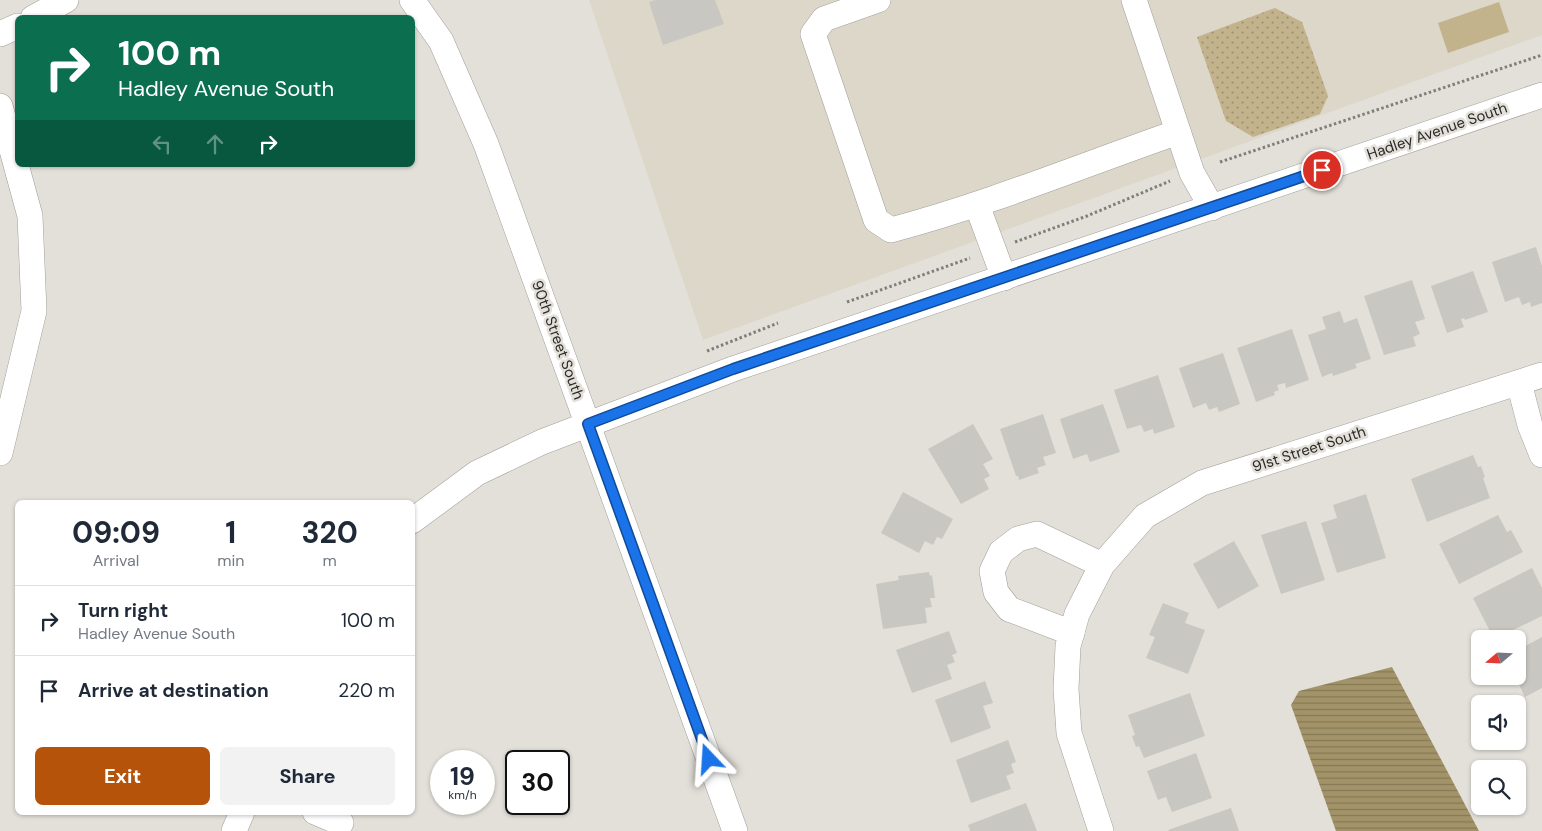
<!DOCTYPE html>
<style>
:root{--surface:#fff;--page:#f2f2f3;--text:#1f2937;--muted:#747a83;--line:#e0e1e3;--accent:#b45309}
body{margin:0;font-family:"DM Sans",sans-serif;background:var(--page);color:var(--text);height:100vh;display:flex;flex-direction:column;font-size:19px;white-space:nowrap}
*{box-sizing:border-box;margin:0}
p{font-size:16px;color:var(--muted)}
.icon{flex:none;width:28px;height:28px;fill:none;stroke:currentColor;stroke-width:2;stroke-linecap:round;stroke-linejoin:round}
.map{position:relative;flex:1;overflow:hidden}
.drawer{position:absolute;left:15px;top:500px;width:400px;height:315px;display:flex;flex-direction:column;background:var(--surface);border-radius:8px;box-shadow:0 1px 4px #0004}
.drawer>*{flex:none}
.banner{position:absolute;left:15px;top:15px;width:400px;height:152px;border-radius:8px;box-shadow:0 1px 4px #0004;background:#0b6e4f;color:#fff;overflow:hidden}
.needle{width:32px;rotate:251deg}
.buttons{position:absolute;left:1471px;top:630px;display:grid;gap:10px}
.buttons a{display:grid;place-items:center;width:55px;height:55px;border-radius:8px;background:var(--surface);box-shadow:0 1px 4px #0004;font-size:25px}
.speed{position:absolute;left:430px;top:750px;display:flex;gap:10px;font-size:25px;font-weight:700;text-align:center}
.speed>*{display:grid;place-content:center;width:65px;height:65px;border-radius:50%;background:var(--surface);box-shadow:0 1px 4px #0004;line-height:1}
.speed small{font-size:12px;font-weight:400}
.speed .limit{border:2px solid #111;border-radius:8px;background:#fff;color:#111}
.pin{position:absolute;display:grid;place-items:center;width:42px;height:42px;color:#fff;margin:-21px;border:2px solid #fff;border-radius:50%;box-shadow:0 1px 5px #0007}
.me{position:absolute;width:55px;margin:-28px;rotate:340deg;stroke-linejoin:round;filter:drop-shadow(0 0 4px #0008)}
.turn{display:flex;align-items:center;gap:18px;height:105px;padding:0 20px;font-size:22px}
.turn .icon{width:65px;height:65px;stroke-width:2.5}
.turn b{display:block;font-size:35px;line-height:42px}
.lanes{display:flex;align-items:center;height:48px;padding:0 20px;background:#0003;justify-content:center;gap:25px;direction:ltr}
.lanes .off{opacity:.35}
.eta{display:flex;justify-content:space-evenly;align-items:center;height:85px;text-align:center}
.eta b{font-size:30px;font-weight:700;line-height:35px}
.action{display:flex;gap:10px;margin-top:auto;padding:10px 20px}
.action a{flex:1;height:58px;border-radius:8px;background:var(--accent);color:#fff;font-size:20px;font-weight:700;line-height:58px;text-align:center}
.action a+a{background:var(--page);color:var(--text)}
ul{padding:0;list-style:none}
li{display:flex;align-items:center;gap:15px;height:70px;padding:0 20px;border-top:1px solid var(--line)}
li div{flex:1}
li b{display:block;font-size:19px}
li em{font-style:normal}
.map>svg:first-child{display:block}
.built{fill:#dcd7c9}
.green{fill:#c2b38d}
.park{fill:url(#park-dots)}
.water{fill:url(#water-rules)}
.building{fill:#c9c7c1}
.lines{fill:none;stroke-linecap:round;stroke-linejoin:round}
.minor-casing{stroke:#a19f99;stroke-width:26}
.path{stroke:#807e7a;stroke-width:3;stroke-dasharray:2.5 2.5;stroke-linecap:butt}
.minor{stroke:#fff;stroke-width:25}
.route-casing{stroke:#114b97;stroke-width:12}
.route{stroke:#1a73e8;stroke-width:9}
.labels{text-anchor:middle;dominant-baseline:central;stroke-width:5;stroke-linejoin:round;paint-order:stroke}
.street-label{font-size:15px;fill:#2b2a28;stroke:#e3e0da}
</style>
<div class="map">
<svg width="1542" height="831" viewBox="0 0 1542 831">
<defs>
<pattern id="park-dots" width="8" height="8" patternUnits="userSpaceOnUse" patternTransform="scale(1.25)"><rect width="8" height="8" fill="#c2b38d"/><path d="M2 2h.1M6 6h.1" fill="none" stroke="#9e9273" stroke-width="1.8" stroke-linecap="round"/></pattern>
<pattern id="water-rules" width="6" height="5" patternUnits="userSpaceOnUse" patternTransform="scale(1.25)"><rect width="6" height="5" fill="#a39369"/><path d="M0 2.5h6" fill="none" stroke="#857856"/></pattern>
</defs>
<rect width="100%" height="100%" fill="#e3e0da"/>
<path class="built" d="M589,0H1542V35L703,340Z"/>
<path class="green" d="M1499,2L1509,32L1448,53L1438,23Z"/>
<path class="park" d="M1275,8L1302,22L1328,96L1320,114L1253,137L1226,121L1197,37Z"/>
<path class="water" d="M1392,667L1479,831H1336L1291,705L1299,691Z"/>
<g class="building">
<path d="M656,0H715L724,24L663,45L649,2Z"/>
<path d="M1536,247L1542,266V303L1531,307L1530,302L1522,305L1519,297L1505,302L1492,262Z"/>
<path d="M1473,271L1488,312L1465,320L1464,318L1461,319L1464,327L1447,333L1431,286Z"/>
<path d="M1412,280L1425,319L1415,322L1420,334L1413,337L1416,346L1384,355L1364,296Z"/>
<path d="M1340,311L1344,323L1357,318L1371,359L1355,364L1357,368L1333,376L1332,373L1322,377L1308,335L1326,329L1322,317Z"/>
<path d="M1292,329L1309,380L1286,388L1285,383L1277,385L1279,390L1274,392L1275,395L1256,402L1237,348Z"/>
<path d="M1223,353L1240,404L1219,412L1217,407L1209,410L1206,403L1193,408L1179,368Z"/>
<path d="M1158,375L1175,427L1154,434L1153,429L1144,432L1141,425L1127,429L1114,390Z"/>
<path d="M1103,404L1120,452L1090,462L1087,454L1073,459L1060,419Z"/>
<path d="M1043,414L1056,453L1043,457L1046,465L1037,468L1039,473L1019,480L1018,476H1016L1000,429Z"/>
<path d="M973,424L993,459L983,464L990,476L984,479L989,489L961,504L928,449Z"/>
<path d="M1473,455L1478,467L1481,466L1485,477L1483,478L1490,498L1427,522L1411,479Z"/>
<path d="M903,492L953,519L942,539L937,537L933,545L925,541L919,553L881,533Z"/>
<path d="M1366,494L1386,558L1337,573L1321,523L1337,518L1333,505Z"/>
<path d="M1498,515L1507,532L1511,530L1523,552L1459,584L1439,544Z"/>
<path d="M1306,521L1325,580L1281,594L1261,535Z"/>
<path d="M1234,541L1259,586L1218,609L1193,564Z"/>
<path d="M1532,568L1542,588V616L1494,639L1473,598Z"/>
<path d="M929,572L930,576L932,575L935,598H930L932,607L925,608L927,623L883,629L876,584L899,580L898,576Z"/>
<path d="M1163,603L1189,613L1185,623L1205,630L1188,674L1146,658L1155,637L1149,635Z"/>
<path d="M949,631L957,653L952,655L955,662L947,665L952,679L912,693L896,650Z"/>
<path d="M1542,637V688L1525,697L1515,676H1518V650Z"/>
<path d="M985,681L993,703L983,706L991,728L951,743L935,700Z"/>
<path d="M1190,693L1205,736L1144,758L1139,746L1136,747L1132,736L1135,735L1128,715Z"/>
<path d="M1008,740L1016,762L1011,764L1014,773L1006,776L1011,789L971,803L956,760Z"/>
<path d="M1196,753L1212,798L1172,812L1166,797L1158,800L1147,771Z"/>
<path d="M1026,803L1037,831H970L968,825Z"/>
<path d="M1231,808L1239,831H1169L1168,830Z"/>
</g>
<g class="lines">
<g class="minor-casing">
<g id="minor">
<path d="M412,0L441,41L486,144L735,831"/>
<path d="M878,0L824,19L813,34L876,220L891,230C989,204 1083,165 1178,132"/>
<path d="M1134,0L1192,173L1212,208"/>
<path d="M33,18L66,0"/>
<path d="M0,34L18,26"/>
<path d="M0,106L30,216L34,311L0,453"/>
<path d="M977,205L1004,278"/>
<path d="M1519,383L1530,425L1542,455"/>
<path d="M412,521L477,473L542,442L733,369L1542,95"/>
<path d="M1072,633L1009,609L996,592L992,571L1001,552L1018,539L1037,534L1102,565"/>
<path d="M315,812L341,823"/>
<path d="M234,831L242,812"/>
<path d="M1101,831L1069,733L1066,689L1068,646L1077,614L1102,565L1145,516L1202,483L1542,375"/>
</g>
</g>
<g class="path">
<path d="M1220,162L1542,55"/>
<path d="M1015,242L1087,216L1170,181"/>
<path d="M847,302L970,258"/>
<path d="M707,351L778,323"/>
</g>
<use href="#minor" class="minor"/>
</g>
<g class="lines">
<g class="route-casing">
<path id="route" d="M709,759L588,424L733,369L1322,170"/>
</g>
<use href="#route" class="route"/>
</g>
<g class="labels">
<g class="street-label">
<text transform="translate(1437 131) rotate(-19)">Hadley Avenue South</text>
<text transform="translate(558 340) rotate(70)">90th Street South</text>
<text transform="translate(1309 449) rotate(-18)">91st Street South</text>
</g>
</g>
</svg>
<div class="buttons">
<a><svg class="needle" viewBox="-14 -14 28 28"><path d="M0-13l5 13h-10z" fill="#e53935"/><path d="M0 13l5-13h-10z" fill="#747a83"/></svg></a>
<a><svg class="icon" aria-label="sound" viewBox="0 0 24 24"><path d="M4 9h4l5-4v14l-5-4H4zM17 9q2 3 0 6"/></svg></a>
<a><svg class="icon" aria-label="search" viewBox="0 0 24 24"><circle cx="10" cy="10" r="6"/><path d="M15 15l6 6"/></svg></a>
</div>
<div class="speed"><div>19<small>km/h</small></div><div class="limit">30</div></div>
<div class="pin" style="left:1322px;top:170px;background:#d93025"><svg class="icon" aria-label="arrive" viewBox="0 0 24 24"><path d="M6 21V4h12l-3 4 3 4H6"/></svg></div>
<svg class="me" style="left:709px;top:759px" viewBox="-20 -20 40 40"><path d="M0-17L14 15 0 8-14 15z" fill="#1a73e8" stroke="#fff" stroke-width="4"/></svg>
<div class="banner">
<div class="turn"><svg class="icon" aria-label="right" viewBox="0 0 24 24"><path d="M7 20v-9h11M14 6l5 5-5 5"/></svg><div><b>100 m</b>Hadley Avenue South</div></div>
<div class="lanes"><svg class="icon off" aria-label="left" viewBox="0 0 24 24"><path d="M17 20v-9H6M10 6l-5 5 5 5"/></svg><svg class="icon off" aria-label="ahead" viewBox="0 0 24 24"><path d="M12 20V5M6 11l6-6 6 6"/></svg><svg class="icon" aria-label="right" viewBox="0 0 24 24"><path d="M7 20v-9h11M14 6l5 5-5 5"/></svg></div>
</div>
<section class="drawer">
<div class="eta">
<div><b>09:09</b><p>Arrival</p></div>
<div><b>1</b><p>min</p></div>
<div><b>320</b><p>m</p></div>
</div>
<ul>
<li><svg class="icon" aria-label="right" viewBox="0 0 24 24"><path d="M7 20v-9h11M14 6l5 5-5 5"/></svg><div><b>Turn right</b><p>Hadley Avenue South</p></div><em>100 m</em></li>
<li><svg class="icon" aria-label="arrive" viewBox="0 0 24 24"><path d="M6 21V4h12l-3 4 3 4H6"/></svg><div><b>Arrive at destination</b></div><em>220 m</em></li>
</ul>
<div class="action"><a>Exit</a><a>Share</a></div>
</section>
</div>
